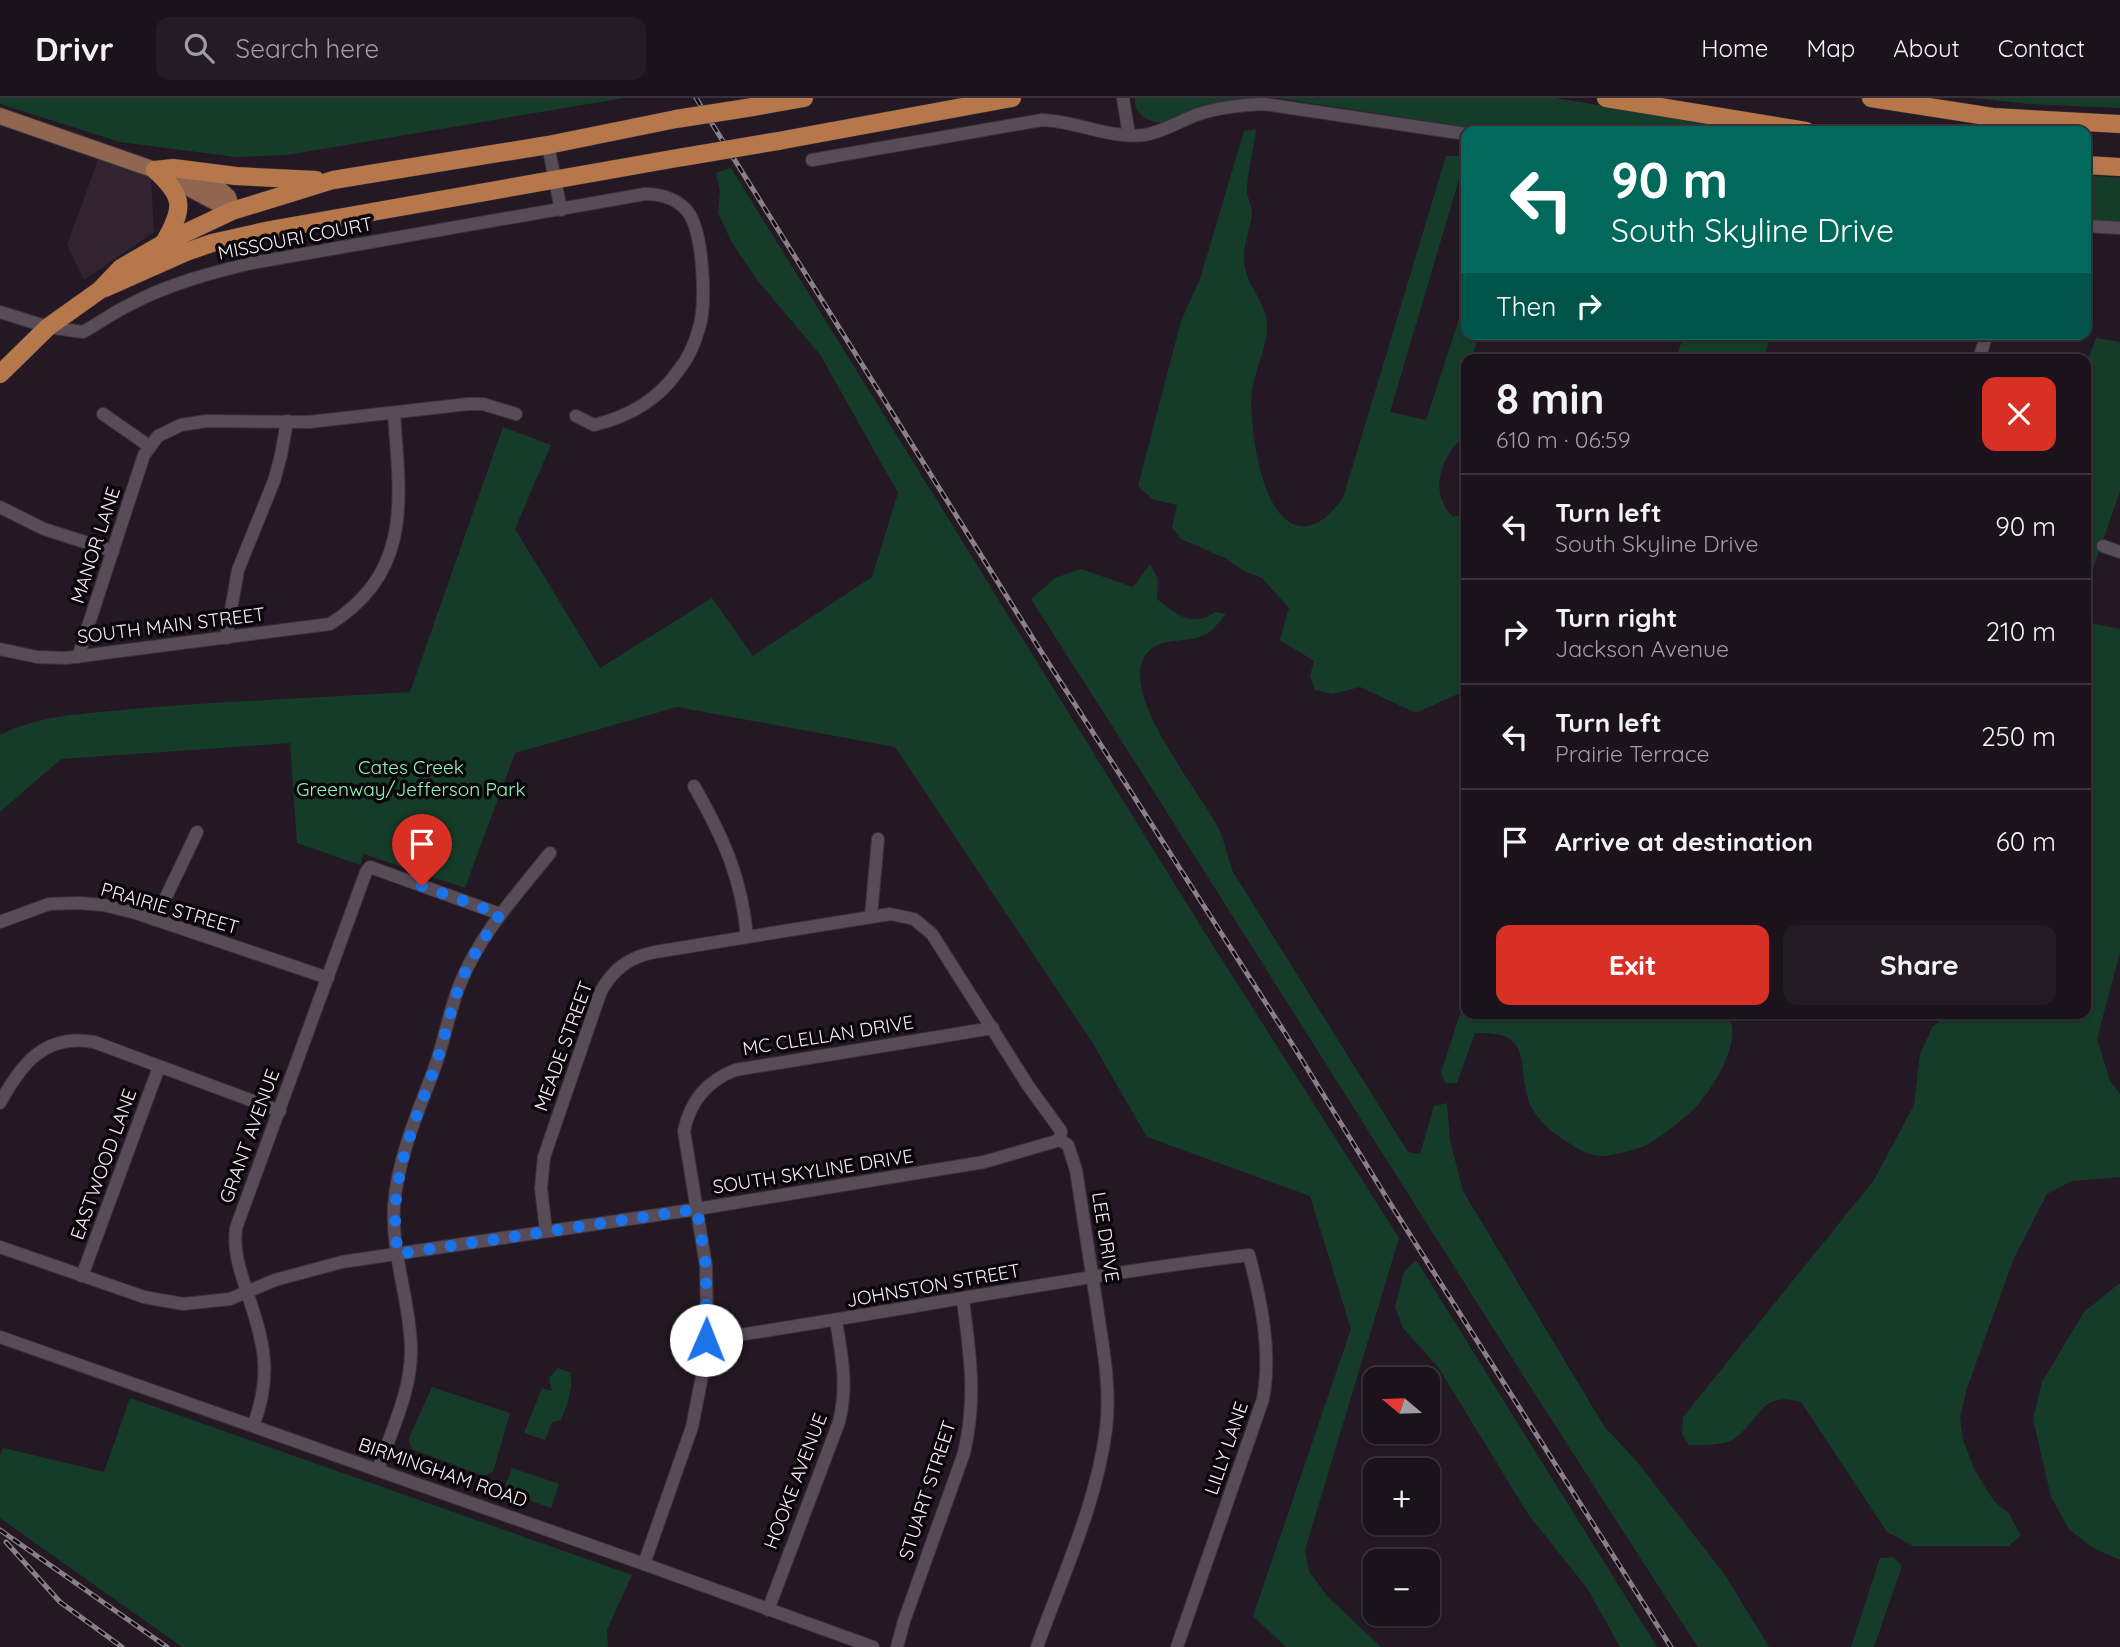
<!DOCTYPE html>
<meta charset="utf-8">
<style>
:root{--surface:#1b121b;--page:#241b24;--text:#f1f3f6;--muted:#a09ea3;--line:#39323a;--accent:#d93025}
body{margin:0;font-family:Quicksand,sans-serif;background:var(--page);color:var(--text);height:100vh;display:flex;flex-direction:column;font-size:26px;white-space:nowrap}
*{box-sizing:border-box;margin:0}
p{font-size:23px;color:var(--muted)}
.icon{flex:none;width:38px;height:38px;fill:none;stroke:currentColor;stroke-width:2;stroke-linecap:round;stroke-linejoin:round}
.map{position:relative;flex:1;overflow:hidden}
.sheet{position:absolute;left:1461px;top:256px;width:630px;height:665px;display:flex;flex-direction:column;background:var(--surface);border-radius:14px;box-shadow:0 2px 5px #0004,0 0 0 2px var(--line)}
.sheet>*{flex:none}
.top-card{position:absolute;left:1461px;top:28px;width:630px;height:214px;border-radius:14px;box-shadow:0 2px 5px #0004,0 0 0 2px var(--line);background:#00695c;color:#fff;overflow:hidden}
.needle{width:46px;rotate:289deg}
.buttons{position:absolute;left:1363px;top:1269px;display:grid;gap:14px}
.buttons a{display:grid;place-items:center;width:77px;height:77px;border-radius:14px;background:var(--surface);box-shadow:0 2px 5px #0004,0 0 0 2px var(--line);font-size:35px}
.pin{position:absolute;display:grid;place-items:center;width:60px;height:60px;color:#fff;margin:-72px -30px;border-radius:50% 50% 50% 0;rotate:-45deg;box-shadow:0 0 7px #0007}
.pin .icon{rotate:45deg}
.me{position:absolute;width:77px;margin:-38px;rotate:1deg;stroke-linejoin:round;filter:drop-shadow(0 0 5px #0008)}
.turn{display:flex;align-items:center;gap:24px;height:147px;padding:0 35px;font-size:32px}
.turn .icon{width:91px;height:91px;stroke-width:2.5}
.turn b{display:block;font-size:49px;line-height:60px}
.then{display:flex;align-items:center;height:66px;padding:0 35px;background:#0003;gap:14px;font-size:26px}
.round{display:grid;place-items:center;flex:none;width:74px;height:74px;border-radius:14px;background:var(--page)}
.overview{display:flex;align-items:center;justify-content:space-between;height:119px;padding:0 35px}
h1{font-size:42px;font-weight:700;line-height:52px}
.cta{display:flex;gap:14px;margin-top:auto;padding:14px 35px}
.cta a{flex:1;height:80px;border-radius:14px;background:var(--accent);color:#fff;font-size:28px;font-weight:700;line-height:80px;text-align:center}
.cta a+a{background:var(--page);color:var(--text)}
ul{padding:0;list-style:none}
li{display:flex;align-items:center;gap:21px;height:105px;padding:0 35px;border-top:2px solid var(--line)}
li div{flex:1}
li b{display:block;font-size:26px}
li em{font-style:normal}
header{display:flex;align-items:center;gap:42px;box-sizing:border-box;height:98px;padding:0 35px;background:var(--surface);border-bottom:2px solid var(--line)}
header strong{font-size:33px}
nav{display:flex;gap:38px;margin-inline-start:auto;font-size:24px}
.search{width:490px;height:63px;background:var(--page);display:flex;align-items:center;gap:18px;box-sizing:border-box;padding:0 24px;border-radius:14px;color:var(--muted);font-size:26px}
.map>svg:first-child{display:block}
.commercial{fill:#31232f}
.green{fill:#153c29}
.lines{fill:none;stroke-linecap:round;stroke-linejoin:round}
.minor-casing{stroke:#3c333c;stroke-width:14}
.major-casing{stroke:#3c333c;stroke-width:18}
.highway-casing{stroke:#3c333c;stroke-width:19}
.minor{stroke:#594c59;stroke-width:12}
.major{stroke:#916651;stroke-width:16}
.highway{stroke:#b6784b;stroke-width:18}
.rail-casing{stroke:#8a808a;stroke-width:5}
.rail{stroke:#0a060a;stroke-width:2.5;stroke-dasharray:8;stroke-linecap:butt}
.highway-bridge-casing{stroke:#3c333c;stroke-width:19;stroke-linecap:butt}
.highway-bridge{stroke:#b6784b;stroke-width:18}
.route{stroke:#1a73e8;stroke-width:12;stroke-dasharray:0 21.6}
.labels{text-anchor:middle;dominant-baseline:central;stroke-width:7;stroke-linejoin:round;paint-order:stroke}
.street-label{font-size:19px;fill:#f7eff7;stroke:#0a060a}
.park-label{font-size:19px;fill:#8df6be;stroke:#0a060a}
</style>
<header>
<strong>Drivr</strong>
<div class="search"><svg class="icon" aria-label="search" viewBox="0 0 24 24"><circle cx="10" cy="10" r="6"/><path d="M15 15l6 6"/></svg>Search here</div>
<nav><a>Home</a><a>Map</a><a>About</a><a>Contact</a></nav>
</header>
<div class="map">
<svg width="2120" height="1549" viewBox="0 0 2120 1549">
<rect width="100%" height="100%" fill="#241824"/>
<path class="commercial" d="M99,59L151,80L154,134L84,182L67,147Z"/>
<g class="green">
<path d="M0,0H624L287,57L236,59L120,44L0,6Z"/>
<path d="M1135,0H1268L1231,3L1164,25C1149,25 1133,16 1135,0Z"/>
<path d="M1277,0H1555L1756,33H1491Z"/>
<path d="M1973,0H2120V10L2029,6Z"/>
<path d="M1256,31C1254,51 1247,74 1247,94C1248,101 1252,108 1252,115C1251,130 1243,146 1244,162C1245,188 1269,205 1267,231C1266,252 1255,272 1252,293C1248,324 1262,442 1312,427C1325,423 1335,410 1343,400L1446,58H1466L1390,314L1426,322L1459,221L1466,212V236H1479L1472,261H1466V279L1460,303L1466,314V336C1442,356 1427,394 1453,419L1466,416V595L1458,596L1416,615L1360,589L1332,596L1315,592L1310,578L1314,563L1280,542L1289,510L1262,480L1244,473L1225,460L1181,441L1172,429L1177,407L1152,401L1138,388L1181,223L1200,181L1244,33Z"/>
<path d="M731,70L1205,835L1399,1140L1305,1452L1309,1473L1327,1498L1381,1549H1286L1253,1518L1351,1231L1310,1098L1147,1039L1092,944L895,649L677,609L515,655L465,790L364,756L360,767L297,745L290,645L61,661L0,714V637C41,616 86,616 131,611C224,603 317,600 410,594L503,329L551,347L515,431L600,570L712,500L753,558L872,479L898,395L821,258L758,183L732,145L718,115L720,94L716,75Z"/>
<path d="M2086,77L2120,80V124L2086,123Z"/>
<path d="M1684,236H1772L1763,261H1676Z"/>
<path d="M2096,240L2120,244V393L2086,491V261H2073L2075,255L2089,259Z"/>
<path d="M1150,466L1158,481L1157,501C1177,517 1191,530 1216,514L1226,516C1221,521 1215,531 1208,535C1190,547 1165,537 1148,554C1113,591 1203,697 1220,733C1225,746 1228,761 1233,774L1408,1054L1420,1056L1434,1008L1447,1005L1450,1042L1463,1093L1604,1328L1638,1365L1725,1477L1769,1549H1698C1472,1202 1255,850 1031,501L1055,480L1081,471L1133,489Z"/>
<path d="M2086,524L2120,531V854L2097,941L2110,983L2120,996V1079L2072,1083L2047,1096L2014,1160L1967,1290L1960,1320L1963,1342L1975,1373L1994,1403L2009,1416L2021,1437L2009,1448H1913L1887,1434L1801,1304C1760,1292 1761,1322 1734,1341C1723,1348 1702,1347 1689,1347L1682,1336L1683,1319L1874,1082L1914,1007L1920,956L1933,928L1953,915H2086Z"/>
<path d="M1466,898V915H1727C1745,941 1713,991 1695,1010C1682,1023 1663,1037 1648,1046C1641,1051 1610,1058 1602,1058C1589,1058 1578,1051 1567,1044C1552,1034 1534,1020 1528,1001C1517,962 1533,933 1475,935L1457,985H1445L1441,974Z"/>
<path d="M1416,1162L1657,1549H1620L1587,1490L1528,1416L1438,1269L1403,1230L1395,1209L1404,1174Z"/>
<path d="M2120,1185V1462L2093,1450L2069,1431L2051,1399L2033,1321L2042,1284L2084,1214Z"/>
<path d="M558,1270L571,1275V1289L568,1304L561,1322L552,1324L545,1342L524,1335L542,1290L552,1293L549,1280Z"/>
<path d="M432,1289L510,1315L493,1374L483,1378L412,1351L408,1342Z"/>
<path d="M130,1300L632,1477L607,1532L608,1549H182L0,1420V1358L3,1350L104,1374Z"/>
<path d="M512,1370L559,1386L551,1410L503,1393Z"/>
<path d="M1893,1459L1902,1468L1874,1549H1851L1880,1460Z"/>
</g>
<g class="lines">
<g class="minor-casing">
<g id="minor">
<path d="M1123,0L1129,37"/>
<path d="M548,47L561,112"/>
<path d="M812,62L1042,22C1077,23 1109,41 1144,37C1164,34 1181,22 1199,16C1220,9 1242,7 1264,6L1466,36"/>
<path d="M2086,128L2120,130"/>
<path d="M0,214L48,229L83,234C99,225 114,214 131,206C169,186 210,175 252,165L645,96C661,96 678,101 688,114C703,134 707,206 699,230C695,245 688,261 678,273C658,302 627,319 594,327L576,318"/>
<path d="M1979,261L1987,236"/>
<path d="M103,316L149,348"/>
<path d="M0,409L44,431L113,453"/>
<path d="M2103,448L2120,454"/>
<path d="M226,540L238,472L274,383L281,357L287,323"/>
<path d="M0,551L37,559L66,560L330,526C413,474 400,400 394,316"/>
<path d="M78,559L144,357L158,338L181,327L206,323L309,324L468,306H483L516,316"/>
<path d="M694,688C723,739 742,780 747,839"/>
<path d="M871,818L878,741"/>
<path d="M155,822L197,734"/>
<path d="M0,824L49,806L79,805L103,807L136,815L328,880"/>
<path d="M0,1005C21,966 45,935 94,944L280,1013"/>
<path d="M546,1133L541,1090L544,1059L601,893C614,870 630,859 655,854L890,816L914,821L932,836L1029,989L1061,1033L1060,1042"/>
<path d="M0,1149L144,1199L183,1206L230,1201L275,1182L342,1164L697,1111L984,1064L1060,1042"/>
<path d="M82,1178L159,969"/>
<path d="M0,1239L644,1466L873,1549"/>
<path d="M706,1242C887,1215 1068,1179 1249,1157C1261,1202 1272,1254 1263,1301L1177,1549"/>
<path d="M253,1328C273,1277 264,1244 247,1194C240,1172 233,1154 236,1130L366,774L370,769L500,816"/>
<path d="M378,1372C391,1333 412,1292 411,1250C410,1202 391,1156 394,1108C397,1064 416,1018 432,977C444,947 448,915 460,886C480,836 517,796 550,755"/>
<path d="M644,1466L692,1329L704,1268L707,1225L706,1168L684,1033C690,1003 707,983 735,972L993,930"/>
<path d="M768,1512L839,1324C848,1288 842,1259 836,1223"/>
<path d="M897,1549L904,1523L964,1355C977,1299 970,1258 963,1202"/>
<path d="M1037,1549C1062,1479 1097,1405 1106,1331C1111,1290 1103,1249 1097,1209C1090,1163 1083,1118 1076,1072L1068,1047L1060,1042"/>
</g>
</g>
<g class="major-casing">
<g id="major">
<path d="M0,18L155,72L197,82L219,91L228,99L232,113"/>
<path d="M172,81L232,113"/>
</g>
</g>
<g class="highway-casing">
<g id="highway">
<path d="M1606,0L1806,33"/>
<path d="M1871,0L1993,19L2120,26"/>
<path d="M753,9L804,0"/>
<path d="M778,43L1012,0"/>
<path d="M2086,67L2120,69"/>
<path d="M155,72L173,70L236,78L316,82"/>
<path d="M155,72C185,99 184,110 164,145"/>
<path d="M105,190L186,154L212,145L270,132L683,59"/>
<path d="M0,276L48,229L100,192L121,170L164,145L232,113L333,82L548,47L676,21"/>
</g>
</g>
<use href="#minor" class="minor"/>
<use href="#major" class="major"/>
<use href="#highway" class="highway"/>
<g class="rail-casing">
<g id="rail">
<path d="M696,0L1037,547L1294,949L1388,1102L1671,1549"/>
<path d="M0,1432L167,1549"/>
<path d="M6,1444L60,1504L122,1549"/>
</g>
</g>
<use href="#rail" class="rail"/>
<g class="highway-bridge-casing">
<g id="highway-bridge">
<path d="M676,21L753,9"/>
<path d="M683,59L778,43"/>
</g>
</g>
<use href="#highway-bridge" class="highway-bridge"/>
</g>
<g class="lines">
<path class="route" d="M422,788L500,816C485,839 470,861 460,886C449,915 444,945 433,974C410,1037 387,1087 398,1156L697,1111L706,1168V1242"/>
</g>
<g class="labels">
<g class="street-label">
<text transform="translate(295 140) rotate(-11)">MISSOURI COURT</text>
<text transform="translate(95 447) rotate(-72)">MANOR LANE</text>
<text transform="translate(171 527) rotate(-7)">SOUTH MAIN STREET</text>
<text transform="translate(170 810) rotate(16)">PRAIRIE STREET</text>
<text transform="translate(828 937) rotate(-9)">MC CLELLAN DRIVE</text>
<text transform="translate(563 948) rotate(-70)">MEADE STREET</text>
<text transform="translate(249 1038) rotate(-70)">GRANT AVENUE</text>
<text transform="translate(103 1066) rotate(-70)">EASTWOOD LANE</text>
<text transform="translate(813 1073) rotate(-9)">SOUTH SKYLINE DRIVE</text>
<text transform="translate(1106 1139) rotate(81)">LEE DRIVE</text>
<text transform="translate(933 1187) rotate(-10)">JOHNSTON STREET</text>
<text transform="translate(1226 1350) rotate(-71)">LILLY LANE</text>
<text transform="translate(443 1374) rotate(19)">BIRMINGHAM ROAD</text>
<text transform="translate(795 1383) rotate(-69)">HOOKE AVENUE</text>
<text transform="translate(927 1392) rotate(-72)">STUART STREET</text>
</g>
<g class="park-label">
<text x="411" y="669">Cates Creek<tspan x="411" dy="22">Greenway/Jefferson Park</tspan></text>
</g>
</g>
</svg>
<div class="buttons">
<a><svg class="needle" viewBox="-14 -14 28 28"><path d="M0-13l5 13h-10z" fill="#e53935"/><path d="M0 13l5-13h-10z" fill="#a09ea3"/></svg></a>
<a>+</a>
<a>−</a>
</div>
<div class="pin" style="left:422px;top:788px;background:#d93025"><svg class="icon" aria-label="arrive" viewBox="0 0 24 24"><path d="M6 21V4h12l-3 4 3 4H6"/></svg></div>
<svg class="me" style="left:706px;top:1242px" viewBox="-20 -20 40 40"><circle r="19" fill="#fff"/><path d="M0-13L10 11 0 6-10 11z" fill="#1a73e8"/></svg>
<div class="top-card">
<div class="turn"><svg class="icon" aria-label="left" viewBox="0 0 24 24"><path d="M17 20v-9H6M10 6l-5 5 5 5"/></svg><div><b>90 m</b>South Skyline Drive</div></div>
<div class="then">Then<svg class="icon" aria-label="right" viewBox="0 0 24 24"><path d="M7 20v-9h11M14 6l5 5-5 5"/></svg></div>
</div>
<section class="sheet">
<div class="overview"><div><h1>8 min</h1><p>610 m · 06:59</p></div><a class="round" style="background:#d93025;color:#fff"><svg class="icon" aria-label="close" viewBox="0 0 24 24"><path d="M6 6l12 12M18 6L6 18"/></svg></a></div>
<ul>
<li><svg class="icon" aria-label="left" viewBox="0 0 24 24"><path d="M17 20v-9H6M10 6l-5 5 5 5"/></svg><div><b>Turn left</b><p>South Skyline Drive</p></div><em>90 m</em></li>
<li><svg class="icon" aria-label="right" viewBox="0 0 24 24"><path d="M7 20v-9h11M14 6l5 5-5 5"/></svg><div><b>Turn right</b><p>Jackson Avenue</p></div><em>210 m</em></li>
<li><svg class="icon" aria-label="left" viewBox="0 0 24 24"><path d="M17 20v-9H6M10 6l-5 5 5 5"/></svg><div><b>Turn left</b><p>Prairie Terrace</p></div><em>250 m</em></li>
<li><svg class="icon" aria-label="arrive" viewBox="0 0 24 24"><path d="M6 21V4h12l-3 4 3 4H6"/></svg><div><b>Arrive at destination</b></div><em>60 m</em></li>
</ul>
<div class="cta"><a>Exit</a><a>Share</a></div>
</section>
</div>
